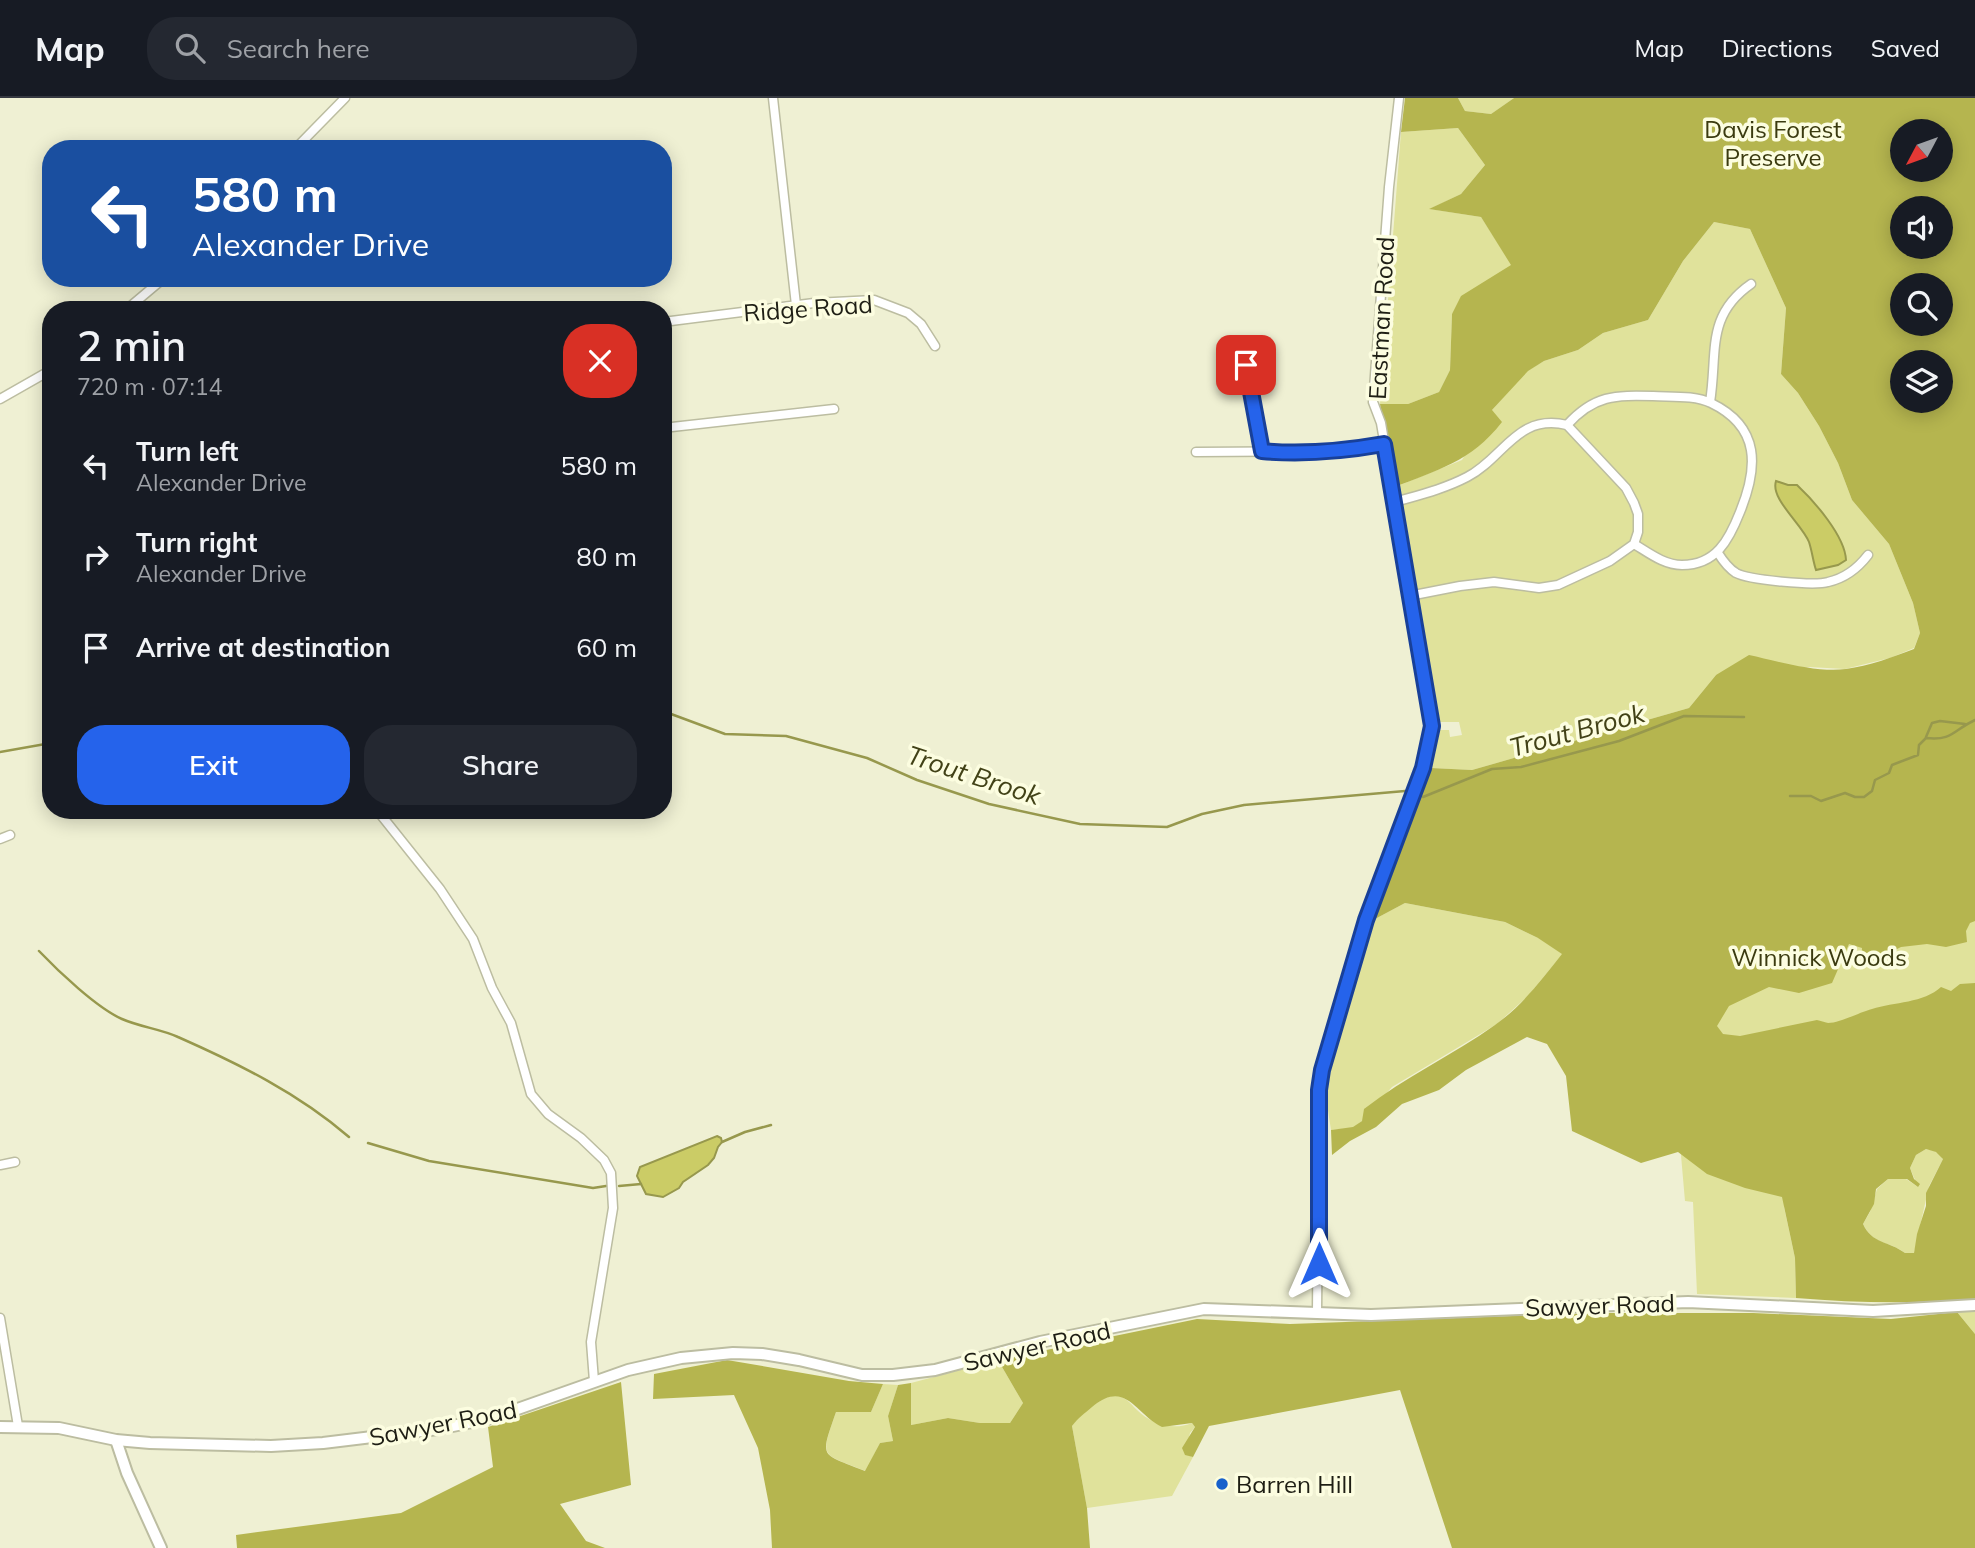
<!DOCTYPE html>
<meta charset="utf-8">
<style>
:root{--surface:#171b24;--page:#242831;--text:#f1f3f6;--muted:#9ea1a6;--line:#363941;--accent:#2563eb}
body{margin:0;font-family:Mulish,sans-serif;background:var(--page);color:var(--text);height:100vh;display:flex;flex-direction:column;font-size:26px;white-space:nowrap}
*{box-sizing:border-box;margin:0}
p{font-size:23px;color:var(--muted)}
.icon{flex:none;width:38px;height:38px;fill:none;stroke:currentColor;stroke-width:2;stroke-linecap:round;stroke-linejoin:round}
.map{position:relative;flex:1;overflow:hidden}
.drawer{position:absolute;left:42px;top:203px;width:630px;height:518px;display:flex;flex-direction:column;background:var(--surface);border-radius:28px;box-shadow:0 4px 18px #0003}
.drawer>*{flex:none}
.hud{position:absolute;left:42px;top:42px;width:630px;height:147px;border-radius:28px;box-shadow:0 4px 18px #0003;background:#1a4fa0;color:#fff;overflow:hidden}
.needle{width:46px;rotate:229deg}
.tools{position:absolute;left:1890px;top:21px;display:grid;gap:14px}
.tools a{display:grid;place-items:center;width:63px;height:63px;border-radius:50%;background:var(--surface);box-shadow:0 4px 18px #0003;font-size:35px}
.pin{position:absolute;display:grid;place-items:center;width:60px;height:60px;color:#fff;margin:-30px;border-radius:14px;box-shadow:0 4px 10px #0006}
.me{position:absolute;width:77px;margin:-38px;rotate:0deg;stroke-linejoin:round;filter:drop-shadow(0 0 5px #0008)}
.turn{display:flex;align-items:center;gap:24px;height:147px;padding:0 35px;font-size:32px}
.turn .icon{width:91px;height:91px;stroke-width:2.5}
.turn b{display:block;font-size:49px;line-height:60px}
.round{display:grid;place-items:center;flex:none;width:74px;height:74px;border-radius:28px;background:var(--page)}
.head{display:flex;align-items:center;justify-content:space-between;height:119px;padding:0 35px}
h1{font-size:42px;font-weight:600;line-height:52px}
.button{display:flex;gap:14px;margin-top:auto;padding:14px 35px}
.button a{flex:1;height:80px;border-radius:28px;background:var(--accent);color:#fff;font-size:28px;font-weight:600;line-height:80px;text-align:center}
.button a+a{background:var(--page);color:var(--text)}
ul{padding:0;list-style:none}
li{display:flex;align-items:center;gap:21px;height:91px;padding:0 35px}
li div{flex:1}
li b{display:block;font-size:26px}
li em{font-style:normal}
header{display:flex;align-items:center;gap:42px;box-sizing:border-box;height:98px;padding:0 35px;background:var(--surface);border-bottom:2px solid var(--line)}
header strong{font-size:33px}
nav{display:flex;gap:38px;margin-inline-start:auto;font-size:24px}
.search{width:490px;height:63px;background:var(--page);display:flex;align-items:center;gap:18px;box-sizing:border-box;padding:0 24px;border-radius:28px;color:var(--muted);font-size:26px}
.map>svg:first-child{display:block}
.green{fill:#e0e29b;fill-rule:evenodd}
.forest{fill:#b5b54f;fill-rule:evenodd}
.water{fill:#cbcc66;stroke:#97984d;stroke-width:2}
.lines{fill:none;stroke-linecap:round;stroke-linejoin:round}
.stream{stroke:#97984d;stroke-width:2.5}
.minor-casing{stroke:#bcbda1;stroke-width:11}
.tertiary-casing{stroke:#bcbda1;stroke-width:14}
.minor{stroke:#fff;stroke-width:8}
.tertiary{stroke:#fff;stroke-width:10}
.route-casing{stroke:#184099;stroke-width:18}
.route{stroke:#2563eb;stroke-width:12}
.poi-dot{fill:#1861cb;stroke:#fcfde0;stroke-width:2.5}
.labels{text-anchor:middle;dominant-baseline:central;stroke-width:7;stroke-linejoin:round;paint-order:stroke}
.park-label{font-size:24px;fill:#3b3b10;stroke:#fcfde0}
.street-label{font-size:24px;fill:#1e1e14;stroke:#fcfde0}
.poi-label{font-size:24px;fill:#1e1e14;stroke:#fcfde0;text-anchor:start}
.water-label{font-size:26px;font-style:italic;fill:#424217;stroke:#fcfde0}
</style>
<header>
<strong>Map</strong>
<div class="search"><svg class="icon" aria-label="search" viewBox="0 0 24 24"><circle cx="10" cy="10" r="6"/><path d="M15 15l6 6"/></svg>Search here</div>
<nav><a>Map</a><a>Directions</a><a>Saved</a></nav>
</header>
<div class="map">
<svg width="1975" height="1450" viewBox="0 0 1975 1450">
<rect width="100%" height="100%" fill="#eff0d3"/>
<g class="green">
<path d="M1458,0H1514L1491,16L1465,13Z"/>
<path d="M1975,0V1045L1788,1058L1784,1109L1795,1160L1796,1200L1697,1196L1693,1104L1685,1103L1667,897L1560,859L1528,898L1497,926L1392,989L1362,1023L1353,1030L1331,1032L1327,1006L1329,976L1375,821L1405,805L1505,824L1538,840L1959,597L1730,64ZM1902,33H1941V72H1902ZM1902,110H1941V149H1902ZM1902,187H1941V226H1902ZM1902,264H1941V303H1902Z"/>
<path d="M1458,30L1485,67L1461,96L1430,111L1481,119L1512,167L1452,216L1450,272L1439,294L1408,306H1380L1401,34Z"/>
<path d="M1714,124L1750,131L1786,210L1781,276L1798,295L1819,328L1838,365L1852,402L1889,446L1913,505L1920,535L1914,550L1890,560L1845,571L1809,569L1716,577L1689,610L1472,672L1431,670L1440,632H1449L1450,639L1462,637L1459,624H1440L1437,620L1395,389L1462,362L1492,312L1527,273L1544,263L1578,252L1603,235L1648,222L1683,163Z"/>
<path d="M1926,1051C1934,1052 1939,1054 1943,1061L1929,1088L1914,1155H1905C1888,1142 1874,1148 1863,1126L1870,1114L1877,1091L1888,1081H1906L1918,1089L1910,1070L1916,1057Z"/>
<path d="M1975,1212V1236L1957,1214Z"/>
<path d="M998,1262L1023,1305L1010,1325H980L948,1320L911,1327V1285Z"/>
<path d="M883,1286L898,1287L888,1318L893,1343L880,1345L866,1373C820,1355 820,1361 836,1314H871Z"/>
<path d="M1114,1297C1126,1299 1129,1304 1137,1312C1151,1326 1173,1333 1192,1325L1195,1329L1190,1335L1185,1356L1193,1359L1172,1398L1087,1410L1072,1328C1081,1315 1099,1301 1114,1297Z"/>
</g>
<g class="forest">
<path d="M1405,0H1458L1465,13L1491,16L1514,0H1975V823L1970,825L1966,833L1967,844L1946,849L1927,846L1901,849L1861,869L1862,850L1849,846L1832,885L1799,895L1769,889L1729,908L1717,928L1723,936L1740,938L1817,922C1818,922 1827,925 1828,925C1840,925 1860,914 1872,911C1894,904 1924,905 1941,889L1951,893L1960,886L1975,885V1201C1915,1206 1856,1205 1796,1200L1795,1160L1782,1099L1745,1090L1707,1076L1678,1054L1641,1065L1572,1033L1566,978L1547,946L1527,939L1466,972L1439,992L1402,1006L1376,1029L1350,1043L1332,1057L1331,1032L1353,1029L1362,1023L1364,1011C1405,979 1453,957 1495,927C1522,908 1542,881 1562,856L1538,840L1505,824L1405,805L1375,821L1431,670L1472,672L1689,610L1716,577L1749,557C1777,563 1817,575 1846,571C1869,568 1893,559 1914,551L1920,535L1913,505L1889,446L1852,402L1838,365L1819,328L1798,295L1781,276L1786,210L1750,131L1714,124L1683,163L1648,222L1603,235L1578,252L1544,263L1528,273L1492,312L1502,324C1471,364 1437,372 1392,390L1380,306H1408L1439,294L1450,272L1452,216L1461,198L1511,167L1481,119L1429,111L1461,96L1485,67L1458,30L1401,34ZM1902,33H1941V72H1902ZM1902,110H1941V149H1902ZM1902,187H1941V226H1902ZM1902,264H1941V303H1902ZM1926,1051L1936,1054L1943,1061L1926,1095V1108L1917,1136L1914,1155H1905C1889,1143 1872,1146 1863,1126L1874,1106L1876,1091L1888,1081H1907L1918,1089L1920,1086L1914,1081L1910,1070L1916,1057Z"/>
<path d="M1957,1214L1975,1236V1450H1452L1400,1292L1209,1328L1193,1359L1185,1357L1182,1350L1195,1329L1192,1325L1162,1329C1134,1315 1126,1281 1092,1309C1085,1315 1078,1320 1072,1328L1087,1410L1090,1450H772L770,1412L758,1350L734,1297L653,1301L654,1276L727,1262L849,1283L883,1286L871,1314H836C820,1361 819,1355 865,1373L880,1345L893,1343L888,1318L898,1287L911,1285V1327L948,1320L980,1325H1010L1023,1305L998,1262L1197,1221L1290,1226L1599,1215H1753L1891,1221Z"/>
<path d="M621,1284L631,1387L560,1406L586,1443L605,1450H237L236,1437L401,1415L493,1369L488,1329Z"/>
</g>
<g class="water">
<path d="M1776,383L1788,387H1797C1814,403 1845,438 1846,462L1838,467L1816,472C1813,463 1812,453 1809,444C1802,426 1770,401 1776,383Z"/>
<path d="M717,1038L721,1040L722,1044L718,1049L714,1060L708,1067L683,1084L679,1090L663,1099L646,1096L637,1078L640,1069Z"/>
</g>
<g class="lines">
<g class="stream">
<path d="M663,613L725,636L786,638L867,660L917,682L989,706L1080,726L1167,729L1202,716L1244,707L1405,693"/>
<path d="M1926,639L1932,625L1940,623L1965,626"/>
<path d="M0,654L51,645"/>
<path d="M1790,698H1811L1821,703L1845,695L1855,699H1864L1872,693L1875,682L1889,675L1892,667L1918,657L1919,647L1926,640C1953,643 1953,632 1975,622"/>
<path d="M1423,699L1492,671L1521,669L1619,643L1684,618L1744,619"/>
<path d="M39,853C58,873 97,910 122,921C140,929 161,931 178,939C239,966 298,995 349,1039"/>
<path d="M722,1044L745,1034L771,1027"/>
<path d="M368,1045L429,1063L593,1090L606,1088"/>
<path d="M619,1088L641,1086"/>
</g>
<g class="minor-casing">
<g id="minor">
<path d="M773,0L796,207"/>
<path d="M295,51L345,0"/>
<path d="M126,212L164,180"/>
<path d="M663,224L814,205L874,202L908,215L921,226L935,248"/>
<path d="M1246,267L1262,353"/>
<path d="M0,301L51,272"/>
<path d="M1710,304C1718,255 1705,218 1751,186"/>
<path d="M1567,327C1594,297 1615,297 1653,298C1671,299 1695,297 1711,305C1761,329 1758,370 1740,414C1729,442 1716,467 1682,467C1664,467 1649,455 1634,446"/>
<path d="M663,330L834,311"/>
<path d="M1196,354L1343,353L1384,346"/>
<path d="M1395,404C1419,397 1444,391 1467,379C1504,360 1517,315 1567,327L1626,390L1634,405L1638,416V434L1634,446L1610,463L1558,487L1539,490L1494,484L1460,488L1409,498"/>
<path d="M1718,455C1723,463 1728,470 1736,475C1749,482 1814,488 1828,484C1846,480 1858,470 1868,457"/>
<path d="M377,712L440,791L473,841L492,890L511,925L531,996L548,1016L581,1040L604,1062L611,1075L613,1110L591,1244L594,1283"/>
<path d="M0,741L10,737"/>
<path d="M0,1067L15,1064"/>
<path d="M1317,1215L1319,992L1322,972L1366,823L1423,670L1432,628L1381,325L1373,304L1389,89L1399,0"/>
<path d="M0,1220L18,1328"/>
</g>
</g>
<g class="tertiary-casing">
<g id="tertiary">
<path d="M0,1329L59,1330L116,1342L150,1345L271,1348L323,1345L438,1331L492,1320L628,1272L681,1260L733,1255L762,1256L799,1262L862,1277H893L935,1272L1040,1244L1204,1211L1371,1217L1688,1204L1873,1213L1975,1207"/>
<path d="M116,1342L127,1375L161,1450"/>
</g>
</g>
<use href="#minor" class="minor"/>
<use href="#tertiary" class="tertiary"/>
</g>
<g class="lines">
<g class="route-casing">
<path id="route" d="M1246,267L1262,353C1303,357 1344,353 1384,346L1432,628L1423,670L1366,822L1322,972L1319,992V1166"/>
</g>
<use href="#route" class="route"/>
</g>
<circle class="poi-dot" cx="1222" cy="1386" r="7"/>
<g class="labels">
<g class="park-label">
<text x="1773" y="31">Davis Forest<tspan x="1773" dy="28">Preserve</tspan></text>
<text x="1819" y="859">Winnick Woods</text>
</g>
<g class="street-label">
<text transform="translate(808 210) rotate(-4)">Ridge Road</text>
<text transform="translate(1381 220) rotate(-87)">Eastman Road</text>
<text transform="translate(1600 1207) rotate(-2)">Sawyer Road</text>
<text transform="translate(1037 1248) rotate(-13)">Sawyer Road</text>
<text transform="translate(443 1325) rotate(-11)">Sawyer Road</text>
</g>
<g class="poi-label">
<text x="1236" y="1386">Barren Hill</text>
</g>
<g class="water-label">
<text transform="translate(1577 632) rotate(-15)">Trout Brook</text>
<text transform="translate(974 677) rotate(18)">Trout Brook</text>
</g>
</g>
</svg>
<div class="tools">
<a><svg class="needle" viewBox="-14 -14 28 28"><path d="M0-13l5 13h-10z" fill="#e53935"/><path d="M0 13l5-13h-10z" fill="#9ea1a6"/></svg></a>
<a><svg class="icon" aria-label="sound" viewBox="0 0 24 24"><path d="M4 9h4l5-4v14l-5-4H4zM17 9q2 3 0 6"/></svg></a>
<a><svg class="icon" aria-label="search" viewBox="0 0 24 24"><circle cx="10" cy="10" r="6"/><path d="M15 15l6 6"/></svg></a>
<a><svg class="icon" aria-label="layers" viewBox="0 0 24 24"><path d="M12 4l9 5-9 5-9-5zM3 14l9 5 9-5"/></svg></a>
</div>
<div class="pin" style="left:1246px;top:267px;background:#d93025"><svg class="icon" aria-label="arrive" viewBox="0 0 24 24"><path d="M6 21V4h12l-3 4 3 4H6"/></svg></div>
<svg class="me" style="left:1319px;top:1166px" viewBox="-20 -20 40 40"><path d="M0-17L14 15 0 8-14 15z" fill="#2563eb" stroke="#fff" stroke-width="4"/></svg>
<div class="hud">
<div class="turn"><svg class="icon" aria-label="left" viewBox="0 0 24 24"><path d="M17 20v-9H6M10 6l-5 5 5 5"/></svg><div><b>580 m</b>Alexander Drive</div></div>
</div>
<section class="drawer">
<div class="head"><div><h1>2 min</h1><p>720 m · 07:14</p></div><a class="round" style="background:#d93025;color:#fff"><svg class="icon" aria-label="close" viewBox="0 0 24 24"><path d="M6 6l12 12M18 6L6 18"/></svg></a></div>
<ul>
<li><svg class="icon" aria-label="left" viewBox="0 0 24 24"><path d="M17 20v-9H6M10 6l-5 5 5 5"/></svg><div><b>Turn left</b><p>Alexander Drive</p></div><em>580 m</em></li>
<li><svg class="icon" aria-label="right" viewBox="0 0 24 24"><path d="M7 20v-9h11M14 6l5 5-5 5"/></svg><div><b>Turn right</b><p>Alexander Drive</p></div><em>80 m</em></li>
<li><svg class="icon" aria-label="arrive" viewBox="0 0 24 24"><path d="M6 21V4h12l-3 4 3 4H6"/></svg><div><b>Arrive at destination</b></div><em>60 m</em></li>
</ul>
<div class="button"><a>Exit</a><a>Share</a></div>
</section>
</div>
